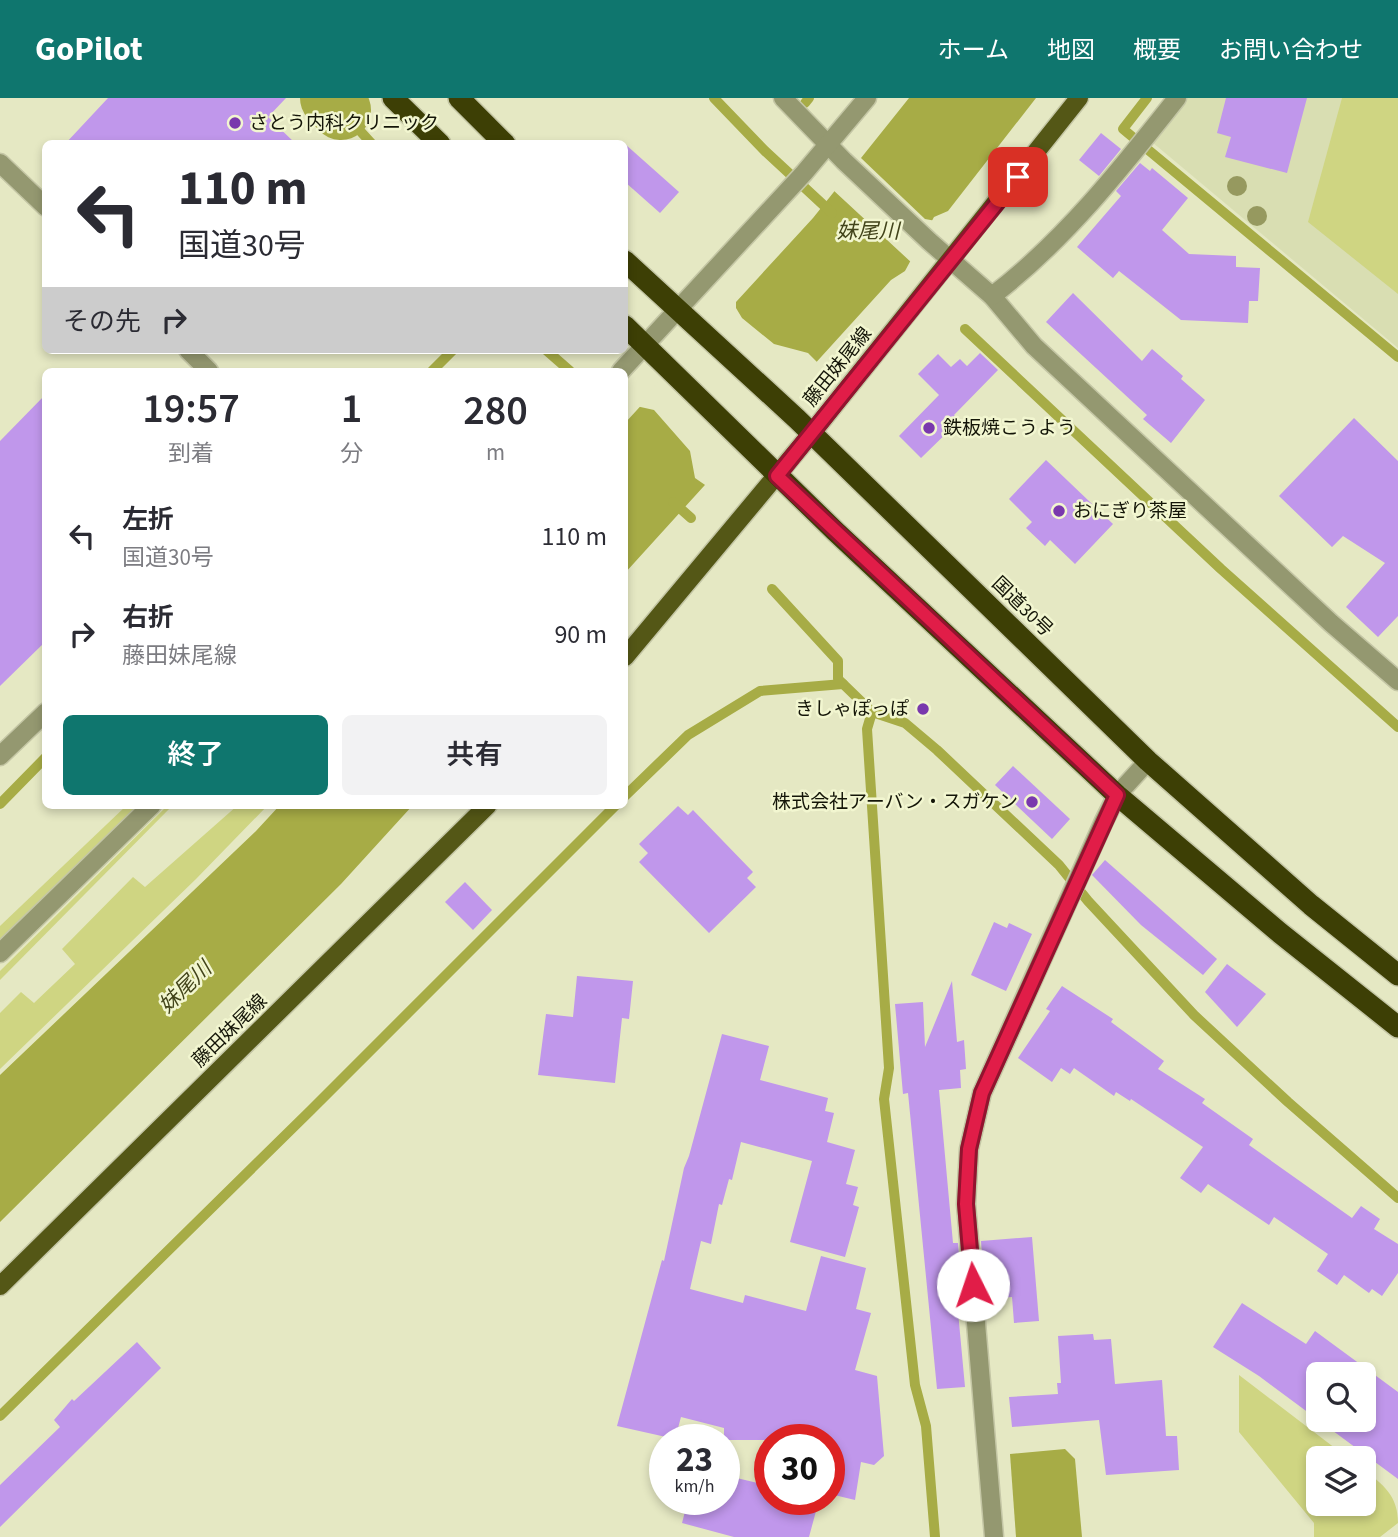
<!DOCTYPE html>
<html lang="ja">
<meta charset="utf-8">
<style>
:root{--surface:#fff;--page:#f2f2f3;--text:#2b2b33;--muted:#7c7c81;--accent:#0f766e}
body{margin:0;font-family:"Source Sans 3","Noto Sans JP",sans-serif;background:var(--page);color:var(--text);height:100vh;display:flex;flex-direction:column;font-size:26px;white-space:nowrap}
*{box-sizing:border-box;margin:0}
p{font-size:23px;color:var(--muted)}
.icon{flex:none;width:38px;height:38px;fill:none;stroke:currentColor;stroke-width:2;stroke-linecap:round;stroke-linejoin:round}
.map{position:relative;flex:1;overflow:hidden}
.sheet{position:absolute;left:42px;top:270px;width:586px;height:441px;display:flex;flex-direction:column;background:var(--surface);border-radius:10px;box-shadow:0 4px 10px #0003}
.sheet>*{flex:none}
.top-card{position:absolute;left:42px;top:42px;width:586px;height:214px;border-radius:10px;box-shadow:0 4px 10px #0003;background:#fff;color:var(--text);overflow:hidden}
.buttons{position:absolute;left:1306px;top:1264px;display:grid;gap:14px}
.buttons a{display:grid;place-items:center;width:70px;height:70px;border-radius:10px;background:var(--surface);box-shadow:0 4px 10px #0003;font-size:35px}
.speed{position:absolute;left:649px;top:1326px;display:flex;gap:14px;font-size:35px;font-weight:700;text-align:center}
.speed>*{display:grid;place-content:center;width:91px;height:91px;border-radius:50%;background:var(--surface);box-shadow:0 4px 10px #0003;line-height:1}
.speed small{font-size:18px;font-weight:400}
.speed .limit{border:10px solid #d22;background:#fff;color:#111}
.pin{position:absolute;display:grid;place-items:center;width:60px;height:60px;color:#fff;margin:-30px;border-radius:14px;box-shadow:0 4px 10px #0006}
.me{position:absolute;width:77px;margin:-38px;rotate:356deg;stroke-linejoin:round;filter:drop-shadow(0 0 5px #0008)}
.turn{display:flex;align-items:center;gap:24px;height:147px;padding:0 21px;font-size:32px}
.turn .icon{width:91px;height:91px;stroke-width:2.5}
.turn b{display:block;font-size:49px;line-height:60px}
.then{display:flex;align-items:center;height:66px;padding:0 21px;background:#0003;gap:14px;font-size:26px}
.eta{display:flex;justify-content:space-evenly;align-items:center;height:119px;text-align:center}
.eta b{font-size:42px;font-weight:600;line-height:49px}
.primary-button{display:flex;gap:14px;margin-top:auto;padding:14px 21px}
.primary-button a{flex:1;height:80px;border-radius:10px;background:var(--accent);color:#fff;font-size:28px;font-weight:600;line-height:80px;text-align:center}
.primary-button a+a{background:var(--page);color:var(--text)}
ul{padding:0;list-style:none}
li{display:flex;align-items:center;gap:21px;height:98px;padding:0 21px}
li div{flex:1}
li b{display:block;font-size:26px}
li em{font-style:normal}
header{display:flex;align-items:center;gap:42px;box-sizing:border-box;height:98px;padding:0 35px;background:var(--accent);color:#fff}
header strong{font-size:33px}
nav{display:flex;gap:38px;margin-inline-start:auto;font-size:24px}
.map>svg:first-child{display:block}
.built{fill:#d9deb2}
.green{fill:#cfd582}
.water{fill:#a7ac46}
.pier{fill:#e5e8c3}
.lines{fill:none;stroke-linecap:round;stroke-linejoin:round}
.stream{stroke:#a7ac46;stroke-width:10}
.river{stroke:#a7ac46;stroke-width:60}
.building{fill:#c097eb;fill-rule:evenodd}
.minor-casing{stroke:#c4c6a5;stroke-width:21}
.major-casing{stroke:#c4c6a5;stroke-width:21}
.highway-casing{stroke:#c4c6a5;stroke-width:24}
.minor{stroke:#949870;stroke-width:18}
.major{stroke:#545716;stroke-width:18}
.highway{stroke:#3d3f05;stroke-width:21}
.tree{fill:#96995f}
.route-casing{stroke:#92132f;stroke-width:18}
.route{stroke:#e11d48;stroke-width:12}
.poi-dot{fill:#7938ad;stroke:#f2f6d0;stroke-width:2.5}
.labels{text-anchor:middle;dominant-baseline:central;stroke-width:5;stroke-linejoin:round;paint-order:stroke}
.poi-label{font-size:19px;fill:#141508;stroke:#f2f6d0;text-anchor:start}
.street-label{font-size:19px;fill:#141508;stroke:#f2f6d0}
.water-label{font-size:21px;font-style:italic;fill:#42441a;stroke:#f2f6d0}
</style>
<header>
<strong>GoPilot</strong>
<nav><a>ホーム</a><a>地図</a><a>概要</a><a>お問い合わせ</a></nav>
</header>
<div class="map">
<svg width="1398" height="1439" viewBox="0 0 1398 1439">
<rect width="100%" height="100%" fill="#e5e8c3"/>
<path class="built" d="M1187,0H1398V250L1152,44Z"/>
<g class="green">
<path d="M1342,0H1398V196L1308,124Z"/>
<path d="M127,707H142L0,844V828Z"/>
<path d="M168,707H173L0,882V873Z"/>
<path d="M238,707H268L196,781L0,971V915L21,894L34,905L75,866L62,851L133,779L145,789Z"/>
<path d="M1239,1277L1348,1360H1318V1405H1363V1371C1384,1387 1398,1398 1398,1425L1380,1439H1314V1425L1239,1334Z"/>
</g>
<g class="water">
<path d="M909,0H1036L948,113L934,119L905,173L891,182L625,475V325L813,120Z"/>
<path d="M280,707H413L341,786L0,1124V977L256,733Z"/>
<path d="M1065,1351L1075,1361L1082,1439H1016L1010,1356Z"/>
</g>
<g class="pier">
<path d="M860,55L861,60L925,121L936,123L913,166L832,91Z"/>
<path d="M736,199V210L742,220L774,246L808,255L819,266L708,389L695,380L690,353L654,312L636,308Z"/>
</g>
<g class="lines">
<g class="stream">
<path d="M714,0L765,53L832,115"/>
<path d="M1147,0L1123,31L1398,259"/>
<path d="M805,5L809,0"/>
<path d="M341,12L372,46"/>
<path d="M965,231L1221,471L1398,629"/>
<path d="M546,252L570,273"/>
<path d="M432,273L453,252"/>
<path d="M673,404L691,420"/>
<path d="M772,491L838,563V581L872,614L905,625L937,652L1059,767L1088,803L1194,917L1288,1004L1398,1100"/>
<path d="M872,614L867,631L889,970L884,1001L915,1287L926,1328L935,1439"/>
<path d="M625,698L688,637L760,593L843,586"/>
<path d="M0,706L46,659"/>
<path d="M0,1318L311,1012L616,707"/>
</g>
<path class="river" d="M330,0L341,12"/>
</g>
<g class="building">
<path d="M108,0H286L268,19L296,46H65Z"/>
<path d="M1226,0H1307L1287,75L1225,59L1231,39L1217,35Z"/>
<path d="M1101,35L1121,51L1099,78L1079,62Z"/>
<path d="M625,46L679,94L660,115L625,84Z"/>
<path d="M1140,65L1150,73L1152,70L1188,100L1162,132L1189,156L1236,158V169L1260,170L1258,203H1249L1248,225L1181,222L1119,173L1113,180L1077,149L1121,98L1116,93Z"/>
<path d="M1073,195L1142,263L1152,251L1183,278L1181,281L1205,302L1171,345L1143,321L1147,317L1046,224Z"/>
<path d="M980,255L998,272L954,317L959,323L921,360L899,338L939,297L918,276L938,256L951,269L960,261L967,268Z"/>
<path d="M46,296V543L0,588V343Z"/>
<path d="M1354,320L1398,363V518L1378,539L1346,509L1385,465L1343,438L1332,449L1279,398Z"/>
<path d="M1046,362L1113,426L1075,466L1050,442L1045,448L1026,430L1032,424L1009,401Z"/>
<path d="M1013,668L1070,721L1052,741L995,687Z"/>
<path d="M678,708L688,717L693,712L753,774L747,780L756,789L709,835L639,764L648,755L639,746Z"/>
<path d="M1105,762L1217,861L1203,877L1141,827L1092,777Z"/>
<path d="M465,784L492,812L473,832L445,804Z"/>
<path d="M994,824L1007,830L1009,825L1032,836L1006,893L971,877Z"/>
<path d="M1227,866L1266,896L1237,929L1205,894Z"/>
<path d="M577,878L633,883L629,921L622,920L615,985L538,977L546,916L573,919Z"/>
<path d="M952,883L957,944L964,942L966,971L960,972L961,990L939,992L953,1145H958L963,1202L957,1203L965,1289L937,1291L908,995L903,996L895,906L923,904L925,949Z"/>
<path d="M1062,888L1113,921L1111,924L1164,963L1158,971L1205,1001L1202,1005L1253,1041L1249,1047L1352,1120L1361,1108L1380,1121L1374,1131L1398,1146V1175L1382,1198L1372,1191L1369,1195L1344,1177L1337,1187L1317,1173L1328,1156L1274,1119L1269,1127L1208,1086L1201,1095L1180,1080L1203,1049L1131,1001L1130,1003L1116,994L1114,998L1074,970L1070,976L1061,970L1052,984L1018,960L1050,913L1046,911Z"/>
<path d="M722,936L769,948L760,982L828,1000L825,1013L834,1015L827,1044L855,1052L846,1086L858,1089L853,1107L859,1109L845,1159L790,1144L812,1063L741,1044L732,1082L729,1081L722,1107L719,1106L711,1146L701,1143L690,1191L743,1205L745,1197L806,1213L821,1158L866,1170L856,1211L871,1215L855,1272L877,1278L884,1358L874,1367L861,1364L855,1402L830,1396L838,1359L836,1358L837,1355L830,1353V1342H724V1330L681,1319L675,1341L617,1328L662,1162L664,1163L684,1070L689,1058Z"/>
<path d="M1032,1139L1039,1223L1014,1225L1012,1199L985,1201L981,1143Z"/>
<path d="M1242,1205L1306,1246L1315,1233L1398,1294V1381L1259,1278L1213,1249ZM1318,1276H1363V1321H1318Z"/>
<path d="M1093,1236L1094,1242L1111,1241L1115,1286L1162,1282L1166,1338H1177L1179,1372L1106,1377L1099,1322L1012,1329L1009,1299L1058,1296L1057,1285H1061L1058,1238Z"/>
<path d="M137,1244L161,1270L0,1429V1387L60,1329L54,1322L72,1301L74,1303Z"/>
<path d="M724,1377L770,1388V1402H819L809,1439H734L682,1425L688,1402H724Z"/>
</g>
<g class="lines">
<g class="minor-casing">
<g id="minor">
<path d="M783,0L844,63L929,143L992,198L1034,248L1331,525L1398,583"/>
<path d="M0,65L46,109"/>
<path d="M992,198C1064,143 1121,71 1177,0"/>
<path d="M188,252L209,273"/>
<path d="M621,273L804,75L867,0"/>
<path d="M0,658L46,614"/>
<path d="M0,855L152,707"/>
<path d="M994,1439L966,1106L969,1051L982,995L1104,723L1117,697L1148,663"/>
</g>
</g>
<g class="major-casing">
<g id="major">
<path d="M625,559L811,336L1079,0"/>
<path d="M0,1188L488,707"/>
</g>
</g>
<g class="highway-casing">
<g id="highway">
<path d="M393,0L440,46"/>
<path d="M459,0L505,46"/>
<path d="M625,163L797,321L1148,663L1311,807L1398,877"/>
<path d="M625,228L835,433L1117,697L1280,835L1398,929"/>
</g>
</g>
<use href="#minor" class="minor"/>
<use href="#major" class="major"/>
<use href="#highway" class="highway"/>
</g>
<g class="tree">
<circle cx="1237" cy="88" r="10"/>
<circle cx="1257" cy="118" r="10"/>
</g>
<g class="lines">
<g class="route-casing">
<path id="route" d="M973,1187L966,1106L969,1051L982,995L1117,697L777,378L1018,79"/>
</g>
<use href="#route" class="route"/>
</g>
<g class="poi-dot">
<circle cx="235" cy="25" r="7"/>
<circle cx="929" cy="330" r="7"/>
<circle cx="1059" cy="413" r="7"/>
<circle cx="923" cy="611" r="7"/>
<circle cx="1032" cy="704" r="7"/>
</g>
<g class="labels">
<g class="poi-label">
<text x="249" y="25">さとう内科クリニック</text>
<text x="943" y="330">鉄板焼こうよう</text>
<text x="1073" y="413">おにぎり茶屋</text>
<text x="909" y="611" text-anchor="end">きしゃぽっぽ</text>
<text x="1018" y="704" text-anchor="end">株式会社アーバン・スガケン</text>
</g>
<g class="street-label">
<text transform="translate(838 269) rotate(-51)">藤田妹尾線</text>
<text transform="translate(1022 509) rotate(44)">国道30号</text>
<text transform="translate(230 933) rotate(-44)">藤田妹尾線</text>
</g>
<g class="water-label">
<text x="868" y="133">妹尾川</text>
<text transform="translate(185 889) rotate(-44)">妹尾川</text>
</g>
</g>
</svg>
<div class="buttons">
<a><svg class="icon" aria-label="search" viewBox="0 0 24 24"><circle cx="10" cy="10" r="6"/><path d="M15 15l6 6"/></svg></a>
<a><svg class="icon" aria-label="layers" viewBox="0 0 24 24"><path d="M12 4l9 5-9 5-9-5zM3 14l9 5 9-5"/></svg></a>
</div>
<div class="speed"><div>23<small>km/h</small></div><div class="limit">30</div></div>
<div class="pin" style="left:1018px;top:79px;background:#d93025"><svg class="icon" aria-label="arrive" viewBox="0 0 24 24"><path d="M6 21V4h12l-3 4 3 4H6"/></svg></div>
<svg class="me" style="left:973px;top:1187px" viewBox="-20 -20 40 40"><circle r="19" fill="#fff"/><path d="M0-13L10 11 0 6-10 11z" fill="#e11d48"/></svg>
<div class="top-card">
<div class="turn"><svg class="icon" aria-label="left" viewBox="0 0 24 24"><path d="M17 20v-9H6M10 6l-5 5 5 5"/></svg><div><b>110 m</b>国道30号</div></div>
<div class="then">その先<svg class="icon" aria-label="right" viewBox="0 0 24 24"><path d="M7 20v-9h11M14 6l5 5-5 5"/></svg></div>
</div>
<section class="sheet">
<div class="eta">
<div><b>19:57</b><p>到着</p></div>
<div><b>1</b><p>分</p></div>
<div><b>280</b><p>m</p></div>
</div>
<ul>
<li><svg class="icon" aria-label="left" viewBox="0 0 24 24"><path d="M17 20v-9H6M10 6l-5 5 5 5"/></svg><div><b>左折</b><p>国道30号</p></div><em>110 m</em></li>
<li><svg class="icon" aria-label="right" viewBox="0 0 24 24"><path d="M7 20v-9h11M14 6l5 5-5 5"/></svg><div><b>右折</b><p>藤田妹尾線</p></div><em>90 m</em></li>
</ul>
<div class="primary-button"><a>終了</a><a>共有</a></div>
</section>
</div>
